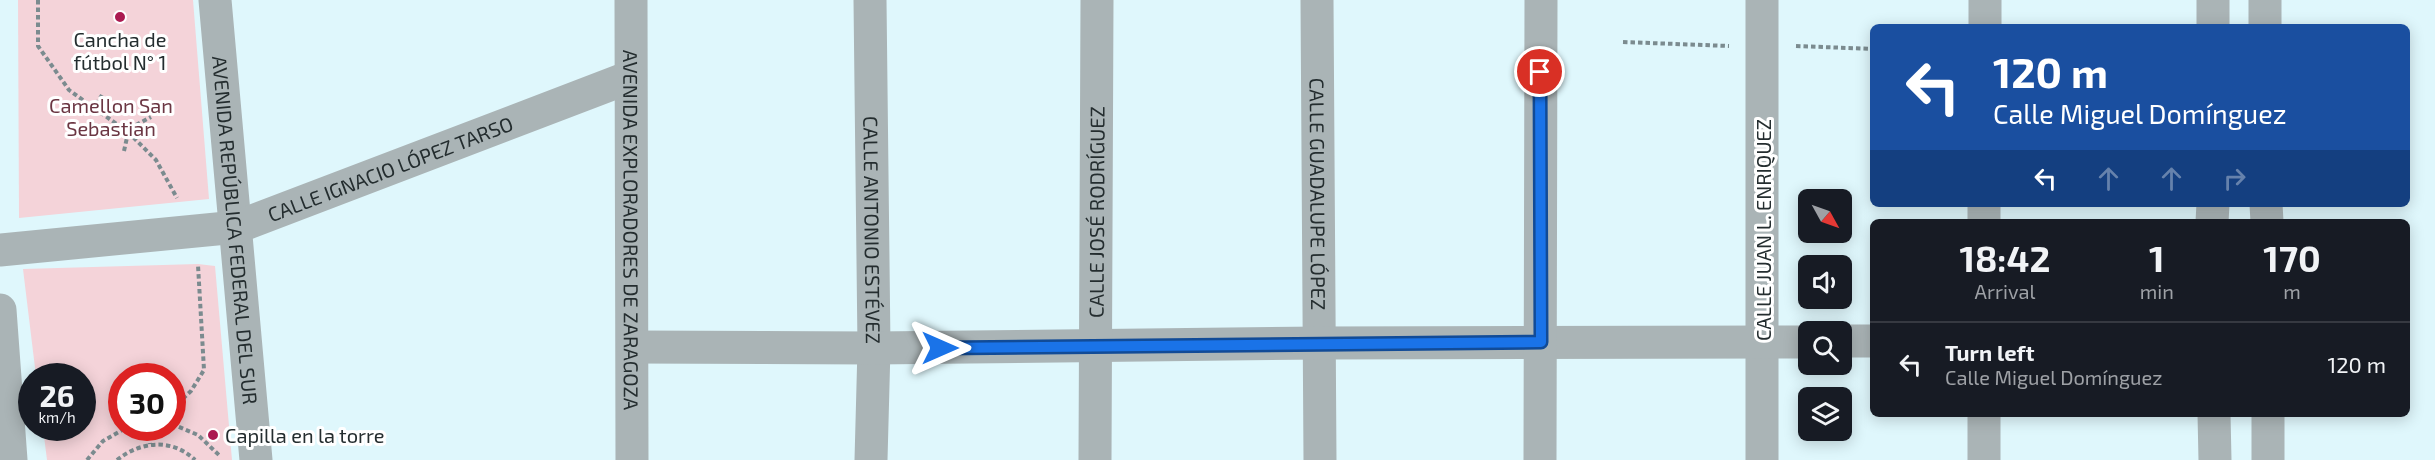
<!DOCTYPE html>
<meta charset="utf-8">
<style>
:root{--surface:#171b24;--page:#20242c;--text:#f1f3f6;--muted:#9ea1a6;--line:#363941}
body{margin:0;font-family:"Exo 2",sans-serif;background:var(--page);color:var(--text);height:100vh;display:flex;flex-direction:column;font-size:22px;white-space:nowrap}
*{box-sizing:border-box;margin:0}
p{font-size:20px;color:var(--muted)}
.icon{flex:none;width:33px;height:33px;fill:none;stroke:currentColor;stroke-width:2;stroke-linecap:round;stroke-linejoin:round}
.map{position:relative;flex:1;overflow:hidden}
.drawer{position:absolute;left:1870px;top:219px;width:540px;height:198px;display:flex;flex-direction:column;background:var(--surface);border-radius:9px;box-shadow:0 3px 15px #0003}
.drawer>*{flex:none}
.banner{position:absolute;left:1870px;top:24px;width:540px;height:183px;border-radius:9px;box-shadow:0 3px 15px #0003;background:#1a4fa0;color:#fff;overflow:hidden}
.needle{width:39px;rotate:130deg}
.controls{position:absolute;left:1798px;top:189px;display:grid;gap:12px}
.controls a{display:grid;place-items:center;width:54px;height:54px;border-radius:9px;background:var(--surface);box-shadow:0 3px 15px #0003;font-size:30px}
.speed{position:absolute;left:18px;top:363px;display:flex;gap:12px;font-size:30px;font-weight:700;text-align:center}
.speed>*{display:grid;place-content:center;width:78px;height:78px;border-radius:50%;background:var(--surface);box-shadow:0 3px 15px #0003;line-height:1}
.speed small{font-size:15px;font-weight:400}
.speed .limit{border:9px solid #d22;background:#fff;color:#111}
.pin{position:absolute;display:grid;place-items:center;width:51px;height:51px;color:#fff;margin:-26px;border:3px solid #fff;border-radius:50%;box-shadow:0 2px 6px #0007}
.me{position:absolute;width:66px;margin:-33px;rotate:90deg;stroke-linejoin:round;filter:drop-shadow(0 0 4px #0008)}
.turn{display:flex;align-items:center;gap:21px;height:126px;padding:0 24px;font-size:27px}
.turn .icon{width:78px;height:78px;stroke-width:2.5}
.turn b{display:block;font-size:42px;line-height:51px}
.lanes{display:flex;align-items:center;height:57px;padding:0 24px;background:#0003;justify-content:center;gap:30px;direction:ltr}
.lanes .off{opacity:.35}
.eta{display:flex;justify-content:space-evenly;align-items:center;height:102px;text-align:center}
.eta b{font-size:36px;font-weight:700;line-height:42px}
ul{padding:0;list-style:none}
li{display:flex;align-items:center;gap:18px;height:84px;padding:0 24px;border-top:2px solid var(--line)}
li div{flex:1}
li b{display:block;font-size:22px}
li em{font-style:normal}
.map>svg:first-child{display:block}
.green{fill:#f4d3d9;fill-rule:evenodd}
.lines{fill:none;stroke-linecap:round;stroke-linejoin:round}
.path{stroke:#7b8b8f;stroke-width:4;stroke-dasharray:4.5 3;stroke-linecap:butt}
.minor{stroke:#aab4b6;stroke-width:33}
.route-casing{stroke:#114b97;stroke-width:15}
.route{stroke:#1a73e8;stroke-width:10}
.poi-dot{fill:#ab1a51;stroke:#fff;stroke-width:2}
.labels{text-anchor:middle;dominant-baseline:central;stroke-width:6;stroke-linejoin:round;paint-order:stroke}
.poi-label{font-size:20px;fill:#242d2f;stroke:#fff}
.park-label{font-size:20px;fill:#6b3643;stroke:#fff}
.street-label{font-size:20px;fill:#242d2f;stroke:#fff}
</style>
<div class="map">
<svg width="2435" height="460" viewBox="0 0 2435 460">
<rect width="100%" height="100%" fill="#dff7fc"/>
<g class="green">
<path d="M18,0H193L209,199L19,218Z"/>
<path d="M198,264L215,266L232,460H47L43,428H82V376H36L23,269ZM122,376H172V428H122Z"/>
</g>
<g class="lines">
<g class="path">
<path d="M38,0V46L69,90L94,108L102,95"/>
<path d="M1623,42L1729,46"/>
<path d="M1796,46L1874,49"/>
<path d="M94,108L128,132L132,127L151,117"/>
<path d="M128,132L156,160L177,198"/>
<path d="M124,151L128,133"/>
<path d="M172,409L191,391L204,370L198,265"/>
<path d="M172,424L198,435L220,456"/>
<path d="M148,428L150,444"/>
<path d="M87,460L103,441L126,428"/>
<path d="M117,460C141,441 172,438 195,460"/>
</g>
<g class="minor">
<path id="s1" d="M215,0L256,460"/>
<path id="s2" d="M631,0L632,460"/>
<path id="s3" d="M870,0L874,348L871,460"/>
<path id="s4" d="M1317,0L1320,460"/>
<path d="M1762,0V460"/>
<path d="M2265,0V27"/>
<path d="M1985,27V0"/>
<path d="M2213,27V0"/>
<path d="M2266,204L2267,222"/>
<path d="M1984,222V204"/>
<path d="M2212,222L2213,204"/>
<path id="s5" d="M0,250L237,227L630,77"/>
<path d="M0,310L11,460"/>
<path d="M1842,341H1874"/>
<path d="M633,347L874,348L1321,343L1809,342"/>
<path d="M1984,414V460"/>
<path d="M2214,414L2215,460"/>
<path d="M2268,414V460"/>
<path id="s6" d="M1095,460L1097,0"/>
<path d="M1540,460L1541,0"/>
</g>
</g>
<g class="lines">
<g class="route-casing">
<path id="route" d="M940,348L1541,342L1540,72"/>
</g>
<use href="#route" class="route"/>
</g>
<g class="poi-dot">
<circle cx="120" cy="17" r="6"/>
<circle cx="213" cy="435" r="6"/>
</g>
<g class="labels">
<g class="poi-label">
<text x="120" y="39">Cancha de<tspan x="120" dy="23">fútbol N° 1</tspan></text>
<text x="225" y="435" text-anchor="start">Capilla en la torre</text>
</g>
<g class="park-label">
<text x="111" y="105">Camellon San<tspan x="111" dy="23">Sebastian</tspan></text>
</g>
<g class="street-label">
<text stroke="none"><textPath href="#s5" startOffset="402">CALLE IGNACIO LÓPEZ TARSO</textPath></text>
<text stroke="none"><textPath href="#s4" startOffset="194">CALLE GUADALUPE LÓPEZ</textPath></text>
<text stroke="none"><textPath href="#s6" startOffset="248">CALLE JOSÉ RODRÍGUEZ</textPath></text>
<text stroke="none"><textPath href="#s1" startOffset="231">AVENIDA REPÚBLICA FEDERAL DEL SUR</textPath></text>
<text stroke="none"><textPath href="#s2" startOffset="230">AVENIDA EXPLORADORES DE ZARAGOZA</textPath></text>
<text stroke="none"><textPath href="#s3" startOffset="230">CALLE ANTONIO ESTÉVEZ</textPath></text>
<text transform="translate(1763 230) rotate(-90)">CALLE JUAN L. ENRIQUEZ</text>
</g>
</g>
</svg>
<div class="controls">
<a><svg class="needle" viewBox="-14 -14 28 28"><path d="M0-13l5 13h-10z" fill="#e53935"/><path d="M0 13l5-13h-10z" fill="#9ea1a6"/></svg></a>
<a><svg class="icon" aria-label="sound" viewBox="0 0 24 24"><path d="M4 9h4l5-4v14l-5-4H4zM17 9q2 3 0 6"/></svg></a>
<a><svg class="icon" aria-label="search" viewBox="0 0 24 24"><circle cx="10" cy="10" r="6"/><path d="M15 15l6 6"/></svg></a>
<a><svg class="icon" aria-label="layers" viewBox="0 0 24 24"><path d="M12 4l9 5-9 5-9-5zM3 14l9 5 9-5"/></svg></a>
</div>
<div class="speed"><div>26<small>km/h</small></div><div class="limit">30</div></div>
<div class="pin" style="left:1540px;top:72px;background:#d93025"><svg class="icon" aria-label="arrive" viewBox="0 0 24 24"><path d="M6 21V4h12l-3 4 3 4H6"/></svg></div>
<svg class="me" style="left:940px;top:348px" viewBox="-20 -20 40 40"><path d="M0-17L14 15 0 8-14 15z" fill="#1a73e8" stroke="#fff" stroke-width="4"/></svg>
<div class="banner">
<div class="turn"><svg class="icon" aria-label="left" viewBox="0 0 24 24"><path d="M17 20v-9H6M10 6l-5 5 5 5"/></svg><div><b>120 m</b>Calle Miguel Domínguez</div></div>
<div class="lanes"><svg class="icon" aria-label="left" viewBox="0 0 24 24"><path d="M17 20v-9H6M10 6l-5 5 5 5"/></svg><svg class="icon off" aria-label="ahead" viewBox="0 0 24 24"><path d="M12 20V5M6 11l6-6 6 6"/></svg><svg class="icon off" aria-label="ahead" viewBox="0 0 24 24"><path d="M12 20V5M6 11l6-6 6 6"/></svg><svg class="icon off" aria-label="right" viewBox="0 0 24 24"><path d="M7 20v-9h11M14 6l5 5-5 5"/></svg></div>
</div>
<section class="drawer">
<div class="eta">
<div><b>18:42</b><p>Arrival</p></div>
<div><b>1</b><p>min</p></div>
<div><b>170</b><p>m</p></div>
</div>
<ul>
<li><svg class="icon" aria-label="left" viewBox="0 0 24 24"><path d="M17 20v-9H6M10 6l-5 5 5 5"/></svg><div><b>Turn left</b><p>Calle Miguel Domínguez</p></div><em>120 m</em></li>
</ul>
</section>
</div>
